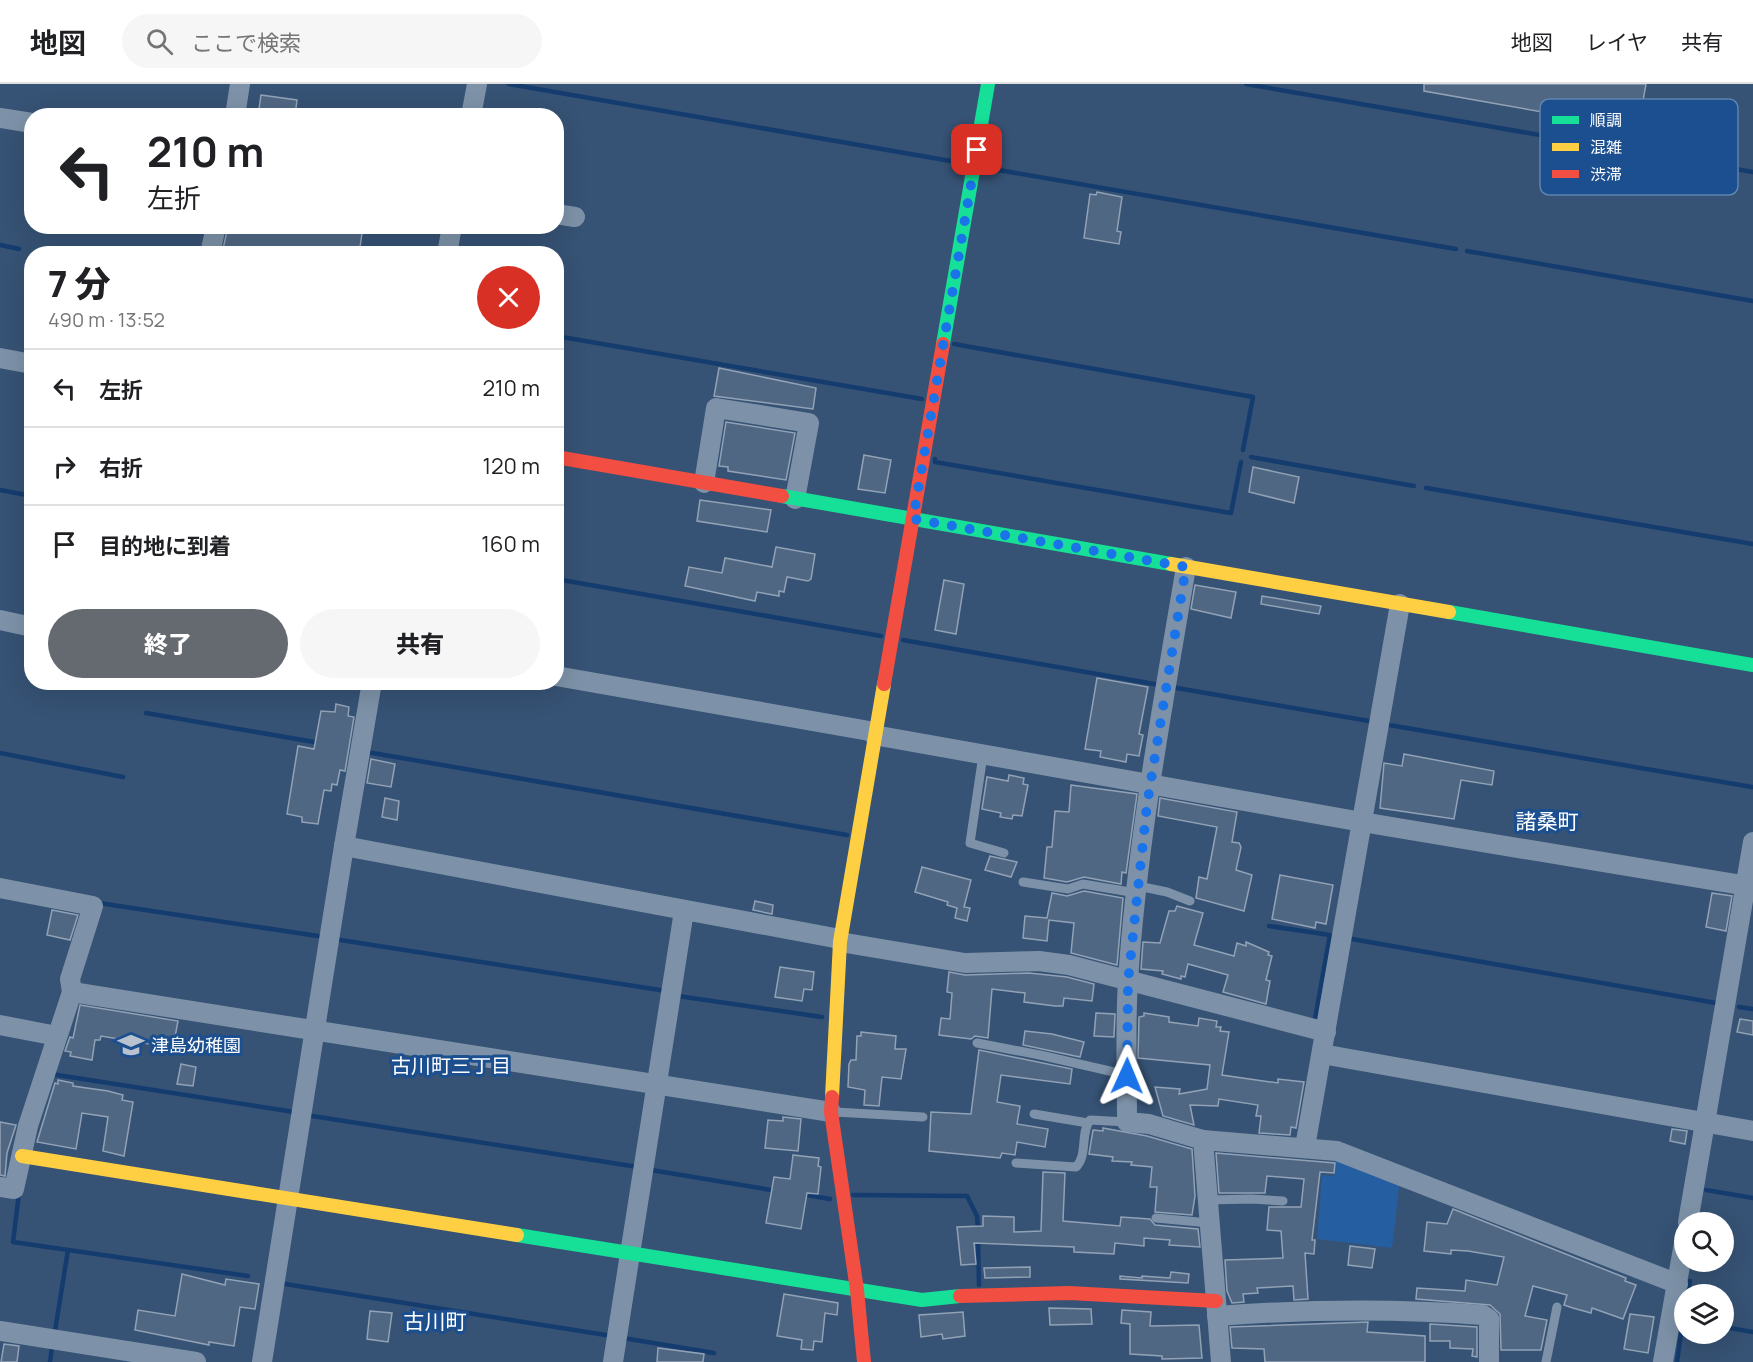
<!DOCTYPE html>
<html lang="ja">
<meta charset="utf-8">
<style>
:root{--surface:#fff;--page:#f6f6f6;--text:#202124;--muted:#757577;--line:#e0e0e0;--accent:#656970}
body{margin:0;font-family:Manrope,"Noto Sans JP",sans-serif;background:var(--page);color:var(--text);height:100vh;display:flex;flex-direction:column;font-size:22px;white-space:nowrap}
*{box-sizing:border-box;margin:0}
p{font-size:20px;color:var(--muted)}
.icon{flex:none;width:33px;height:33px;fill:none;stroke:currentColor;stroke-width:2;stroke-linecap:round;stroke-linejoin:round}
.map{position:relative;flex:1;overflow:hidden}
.sheet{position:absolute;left:24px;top:162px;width:540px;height:444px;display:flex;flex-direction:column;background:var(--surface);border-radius:24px;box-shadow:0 6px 24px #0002}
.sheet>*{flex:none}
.banner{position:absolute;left:24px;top:24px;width:540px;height:126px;border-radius:24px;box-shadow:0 6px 24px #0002;background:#fff;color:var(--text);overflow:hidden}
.controls{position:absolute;left:1674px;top:1128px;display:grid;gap:12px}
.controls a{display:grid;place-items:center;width:60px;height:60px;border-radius:50%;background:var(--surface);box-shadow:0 6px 24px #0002;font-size:30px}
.pin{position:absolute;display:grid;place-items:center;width:51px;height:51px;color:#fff;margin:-26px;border-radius:12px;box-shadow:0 3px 9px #0006}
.me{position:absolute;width:66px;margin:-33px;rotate:1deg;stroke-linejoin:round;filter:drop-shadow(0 0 4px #0008)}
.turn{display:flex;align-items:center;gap:21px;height:126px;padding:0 24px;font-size:27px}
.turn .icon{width:78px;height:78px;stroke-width:2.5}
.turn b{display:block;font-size:42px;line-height:51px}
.round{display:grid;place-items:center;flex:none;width:63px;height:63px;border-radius:32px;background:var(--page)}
.head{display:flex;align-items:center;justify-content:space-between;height:102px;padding:0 24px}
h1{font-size:36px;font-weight:800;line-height:45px}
.button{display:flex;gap:12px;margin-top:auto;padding:12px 24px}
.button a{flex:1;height:69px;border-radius:36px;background:var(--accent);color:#fff;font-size:24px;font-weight:800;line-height:69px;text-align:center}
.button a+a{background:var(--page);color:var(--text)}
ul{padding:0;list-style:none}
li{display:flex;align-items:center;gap:18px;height:78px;padding:0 24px;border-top:2px solid var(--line)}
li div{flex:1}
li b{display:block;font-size:22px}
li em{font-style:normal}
header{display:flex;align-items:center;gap:36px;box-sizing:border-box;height:84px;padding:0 30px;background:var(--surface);border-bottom:2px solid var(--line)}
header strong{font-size:28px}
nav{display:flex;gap:33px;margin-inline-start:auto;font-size:21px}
.search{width:420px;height:54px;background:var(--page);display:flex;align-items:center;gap:15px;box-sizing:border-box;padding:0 21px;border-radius:33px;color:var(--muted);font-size:22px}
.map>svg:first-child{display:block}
.green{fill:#265fa1}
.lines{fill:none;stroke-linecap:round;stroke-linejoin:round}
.stream{stroke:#153c6e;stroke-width:4.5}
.building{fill:#506783;stroke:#92a2b6;stroke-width:1.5}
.lane{stroke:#7d92a8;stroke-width:9}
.street{stroke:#7d92a8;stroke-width:20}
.fast{stroke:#16e098;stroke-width:14}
.slow{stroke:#ffcf43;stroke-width:14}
.jam{stroke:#f24e42;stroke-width:14}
.route{stroke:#1a73e8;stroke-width:10;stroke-dasharray:0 18}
.labels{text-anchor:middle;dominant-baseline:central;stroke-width:6;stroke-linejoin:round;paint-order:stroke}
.poi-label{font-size:18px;fill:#fff;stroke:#1b4f8f;text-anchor:start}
.neighbourhood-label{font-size:20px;fill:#fff;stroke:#1b4f8f}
.quarter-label{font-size:21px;fill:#fff;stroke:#1b4f8f}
.key{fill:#1b4f8f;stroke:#5f84b1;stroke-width:1.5}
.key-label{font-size:16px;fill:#fff}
</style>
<header>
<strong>地図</strong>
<div class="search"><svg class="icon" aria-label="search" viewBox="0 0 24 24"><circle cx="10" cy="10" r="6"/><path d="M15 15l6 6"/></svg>ここで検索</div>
<nav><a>地図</a><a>レイヤ</a><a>共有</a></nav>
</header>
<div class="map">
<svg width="1753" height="1278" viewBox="0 0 1753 1278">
<rect width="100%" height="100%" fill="#365274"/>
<path class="green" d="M1337,1071L1400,1096L1392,1164L1317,1155L1322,1091L1334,1092Z"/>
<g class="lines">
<g class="stream">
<path d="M509,0L962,79"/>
<path d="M1246,0L1753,88"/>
<path d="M987,84L1456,165"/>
<path d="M0,161L19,165"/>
<path d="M1467,167L1753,217"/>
<path d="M556,252L922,315"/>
<path d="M954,260L1253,313L1243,366"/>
<path d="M1251,373L1414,402"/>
<path d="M935,375V378L1231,429L1241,378"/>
<path d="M1426,404L1753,460"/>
<path d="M0,406L32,412"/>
<path d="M556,495L881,552"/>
<path d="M903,556L1160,601"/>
<path d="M1171,603L1369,637"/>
<path d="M146,629L320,659"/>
<path d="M1389,641L1752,703"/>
<path d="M367,668L847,751"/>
<path d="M0,669L123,693"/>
<path d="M99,819L318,852"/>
<path d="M1269,842L1330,851L1315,935"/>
<path d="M334,855L666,907"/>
<path d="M1352,855L1716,919"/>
<path d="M678,912L822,933"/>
<path d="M1739,923L1753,925"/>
<path d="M51,990L294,1028"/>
<path d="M306,1031L638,1083"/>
<path d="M651,1086L777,1107"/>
<path d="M1706,1106L1753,1114"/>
<path d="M19,1109L13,1158L248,1192"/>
<path d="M801,1110L830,1115"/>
<path d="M853,1111L967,1112L977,1132L978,1147"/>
<path d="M978,1155L979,1201"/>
<path d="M279,1199L612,1252"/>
<path d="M1688,1210L1690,1197"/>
<path d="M1724,1243L1753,1248"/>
<path d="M55,1247L68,1166"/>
<path d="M623,1254L714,1269"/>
<path d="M50,1278L52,1263"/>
<path d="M1677,1278L1684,1229"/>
</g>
</g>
<g class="building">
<path d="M1424,0H1646L1638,45L1424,7Z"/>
<path d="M261,11L297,16L295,32L259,25Z"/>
<path d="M1097,108L1122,113L1117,147L1121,148L1119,160L1084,154L1090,110L1096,111Z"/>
<path d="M228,142H363L359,170H222Z"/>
<path d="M719,284L816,304L813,325L714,312Z"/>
<path d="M726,338L795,349L786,396L728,387V383L719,382Z"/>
<path d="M864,371L891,376L885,409L858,405Z"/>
<path d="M1253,383L1299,393L1294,419L1249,408Z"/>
<path d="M700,416L771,426L767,448L697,437Z"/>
<path d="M776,463L815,470L811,495L808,497L787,493L784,508L779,507V512L757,508L755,517L685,502L689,483L722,489L725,474L772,483Z"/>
<path d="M944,496L964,500L956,550L935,546Z"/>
<path d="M1195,501L1236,508L1231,534L1191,525Z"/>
<path d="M1262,512L1321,522L1319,530L1261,520Z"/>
<path d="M1097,594L1148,603L1139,650L1143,651L1139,672L1127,670L1126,678L1100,673L1101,667L1085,665Z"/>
<path d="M336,620L349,623L348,632L354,633L345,687L340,686L337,701L332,700L331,707L324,706L318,740L302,738V733L287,730L298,662L314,665L321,627L335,628Z"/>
<path d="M1404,670L1494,687L1492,701L1461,696L1454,735L1380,724L1384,679L1402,682Z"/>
<path d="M371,675L395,680L391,703L367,699Z"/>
<path d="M1009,691L1024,694L1023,700L1028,701L1022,732L1013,731L1012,735L1000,733L1001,729L982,725L987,693L1008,697Z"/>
<path d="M1071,701L1137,710L1126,789L1122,788L1121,800L1084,793L1067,798L1044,794L1047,763H1052L1055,727L1069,728Z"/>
<path d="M385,714L399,717L397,736L382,733Z"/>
<path d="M1160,714L1237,728L1232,758L1239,759L1241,763L1236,786L1252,791L1244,827L1196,814L1199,793L1207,795L1217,743L1158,732Z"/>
<path d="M990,772L1017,778L1011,793L985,786Z"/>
<path d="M922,783L971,796L964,823L970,824L967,837L955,834L957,824L947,821L948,818L915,808Z"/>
<path d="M1280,791L1333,801L1326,840L1316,838L1315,844L1272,835Z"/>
<path d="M1084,807L1123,814L1117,881L1071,869L1074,839L1049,836L1047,857L1023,854L1025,832L1047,834L1052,809L1067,812Z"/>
<path d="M1712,809L1732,812L1726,847L1706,843Z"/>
<path d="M755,817L773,821L772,830L753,826Z"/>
<path d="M1177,822L1203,829L1194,861L1234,872L1237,859L1246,862V858L1269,868L1268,871L1272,872L1266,896L1270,897L1266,920L1223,908L1228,891L1188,880L1185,893L1181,892V895L1162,890L1163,887L1141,885L1143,858L1160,859L1169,827H1175Z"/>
<path d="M52,826L78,831L70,856L47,851Z"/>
<path d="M780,883L814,888L812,906L804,905L802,917L775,913Z"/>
<path d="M949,888L965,891L1029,889L1067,893L1094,900L1092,917L1064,914L1063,922H1055L1024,918L1025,909L992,905L988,954L975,952L971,955L939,951L941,934L950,935L952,909L947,908Z"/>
<path d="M80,921L178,937L173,964L101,952L100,956H95L92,976L70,972L71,968L65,967L70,953L73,954Z"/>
<path d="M1096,929L1115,930L1114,953L1094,952Z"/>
<path d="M1144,929L1169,933V938L1198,942L1199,934L1217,937L1216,943H1221L1220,947L1229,948L1222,991L1278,999V995L1304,998L1296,1044L1291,1043L1290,1051L1259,1049L1261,1032H1256L1258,1021L1219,1015L1218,1022L1190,1021L1194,1041L1163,1032L1155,1003L1180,1005L1179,1010L1207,1005L1210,981L1138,974L1139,933L1144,932Z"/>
<path d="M1740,935L1753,937V951L1737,948Z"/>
<path d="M1025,947L1052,950L1084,958L1080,973L1023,961Z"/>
<path d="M861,948L896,952L895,965H906L901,995L882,993L879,1022L864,1021L865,1006L848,1003L849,980L851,976H856L857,952H861Z"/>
<path d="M979,966L1072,985L1070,1000L1001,991L997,1018L1020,1022L1017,1040L1048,1045L1045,1063L1017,1058L1015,1071L1002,1069L1000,1074L929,1067L931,1028L971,1030Z"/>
<path d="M181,980L196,983L193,1002L177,1000Z"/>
<path d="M58,996L73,999V1002L108,1007L123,1011L122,1016L133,1018L124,1072L103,1067L108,1033L82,1029L76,1065L37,1058L55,999L58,1000Z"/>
<path d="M783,1033L801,1035L798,1067L765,1064L768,1036L783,1037Z"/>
<path d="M0,1038L16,1041L7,1069L5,1092L0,1091Z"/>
<path d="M1103,1044L1147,1052L1192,1065L1195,1112L1192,1131L1155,1128L1157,1103H1150L1152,1083L1131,1081L1132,1078L1112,1077L1113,1073L1089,1070L1093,1046L1103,1047Z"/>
<path d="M1672,1045L1687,1047L1685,1060L1670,1057Z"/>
<path d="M1216,1069L1335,1079L1334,1089L1320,1088L1312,1156H1315L1314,1170L1305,1169L1308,1215L1294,1216L1293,1202L1257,1204L1258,1209L1243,1210L1244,1218L1232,1219L1227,1207L1225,1176L1283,1174L1281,1147L1267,1146L1269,1123H1301L1304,1095L1267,1092L1265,1109H1219Z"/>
<path d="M793,1071L819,1074L818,1082L821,1083L818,1110L807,1109L801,1145L766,1139L774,1093L790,1095Z"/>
<path d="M1043,1088L1065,1089L1063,1137L1120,1142L1121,1133L1150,1135L1155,1141L1198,1145L1200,1163L1169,1161L1170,1156L1144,1154V1162L1115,1159L1114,1170L1074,1168V1163L974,1159L976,1180L961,1181L957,1143L983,1142V1132L1014,1133V1148L1041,1147Z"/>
<path d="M1453,1125L1626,1194L1625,1197L1636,1201L1623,1235L1592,1224L1591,1229L1573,1224L1564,1221L1567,1211L1533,1202L1525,1232L1547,1236L1541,1266H1501L1500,1230L1490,1221L1416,1215L1417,1204L1465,1207L1466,1196L1497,1201L1504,1173L1468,1167L1451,1166V1170L1424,1167L1427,1138L1447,1140Z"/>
<path d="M1350,1162L1375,1165L1372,1184L1348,1181Z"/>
<path d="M1030,1183V1193L985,1194L984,1184Z"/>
<path d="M1171,1188L1189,1190L1188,1199L1120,1195V1192L1142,1194V1192L1170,1194Z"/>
<path d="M182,1190L225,1201L226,1195L259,1200L255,1225L240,1223L234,1262L209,1258V1261L135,1246L138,1226L175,1232Z"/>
<path d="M784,1210L838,1219L837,1231L825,1229L822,1258L814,1257L813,1266L801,1265L802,1256L777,1252Z"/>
<path d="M1049,1224L1091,1225L1092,1240L1050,1241Z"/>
<path d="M1122,1226L1151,1228L1150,1242L1199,1241L1202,1274L1162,1275V1272L1130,1270V1240L1121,1239Z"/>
<path d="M370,1227L392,1229L388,1258L367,1255Z"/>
<path d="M963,1228L965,1252L943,1255L942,1250L921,1253L919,1231Z"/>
<path d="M1630,1230L1654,1233L1648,1269L1624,1265Z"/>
<path d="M1368,1238L1367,1248L1425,1252V1278H1265L1264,1265L1232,1264L1230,1243Z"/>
<path d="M1430,1240L1477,1243V1273L1472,1272L1473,1265L1450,1264V1257H1430Z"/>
<path d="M4,1260L19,1262L17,1278H1Z"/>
<path d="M658,1264L704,1270L703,1278H657Z"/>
</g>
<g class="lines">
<g class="lane">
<path d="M983,671L970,759L1004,769"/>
<path d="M1023,798L1068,805L1083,800L1136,809"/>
<path d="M1138,802L1167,808L1190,817"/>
<path d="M977,959L1040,971L1127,991"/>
<path d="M835,1028L923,1033"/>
<path d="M1034,1030L1088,1039"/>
<path d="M1016,1079L1076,1083C1088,1071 1080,1049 1090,1036L1127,1038"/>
<path d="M1208,1116L1251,1115L1283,1117"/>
<path d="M1156,1134L1209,1139"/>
<path d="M1546,1278L1557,1223"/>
</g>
<g class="street">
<path d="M235,32L240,0"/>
<path d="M471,32L477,0"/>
<path d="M0,34L32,39"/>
<path d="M556,130L575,133"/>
<path d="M210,170L216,142"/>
<path d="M447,170L452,142"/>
<path d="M0,274L32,280"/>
<path d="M704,399L716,324L809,339L795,415"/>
<path d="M1186,483C1163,620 1137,758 1128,897C1125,943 1127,991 1127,1038L1149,1040L1203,1056L1221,1278"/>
<path d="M0,536L32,543"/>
<path d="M556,592L875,648"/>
<path d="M874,651L1362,738L1753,803"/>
<path d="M344,762L840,855"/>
<path d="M0,804L93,822L70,895L72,908L28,1042L14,1105L0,1103"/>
<path d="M840,858L965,879L1039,877L1069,881L1326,948"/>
<path d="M72,908L831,1028"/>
<path d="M0,941L57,952"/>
<path d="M1322,970L1753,1047"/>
<path d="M1203,1056L1337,1067L1678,1200"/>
<path d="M1305,1063L1400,520"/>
<path d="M1688,1138L1753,758"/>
<path d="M1217,1232C1309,1225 1392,1224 1483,1231L1489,1235V1278"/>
<path d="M0,1247L196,1278"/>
<path d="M262,1278L344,762L372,598"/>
<path d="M613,1278L684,827"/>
<path d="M1663,1278L1684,1159"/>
</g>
<g class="fast">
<path d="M943,260L988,0"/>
<path d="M782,412L1171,480"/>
<path d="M1449,528L1753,581"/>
<path d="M517,1151L922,1216L960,1212"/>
</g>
<g class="slow">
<path d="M1171,480L1449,528"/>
<path d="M832,1013L840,858L884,600"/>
<path d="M22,1072L517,1151"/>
</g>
<g class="jam">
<path d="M556,373L782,412"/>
<path d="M884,600L943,260"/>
<path d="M832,1013L831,1028L857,1206L864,1278"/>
<path d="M960,1212L1069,1209L1216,1217"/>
</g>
</g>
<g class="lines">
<path class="route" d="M977,66L913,435L1186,483L1147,721L1128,898L1127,992"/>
</g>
<defs>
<g id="school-bare" transform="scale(2.07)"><path d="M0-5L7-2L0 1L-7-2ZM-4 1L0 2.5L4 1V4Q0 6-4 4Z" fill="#b9c2ce" stroke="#1b4f8f" stroke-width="2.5" paint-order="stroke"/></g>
</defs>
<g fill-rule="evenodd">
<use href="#school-bare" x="131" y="961"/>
</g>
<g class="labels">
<g class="poi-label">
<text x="151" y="961">津島幼稚園</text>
</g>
<g class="neighbourhood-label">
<text x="451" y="981">古川町三丁目</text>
</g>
<g class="quarter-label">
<text x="1547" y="737">諸桑町</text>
<text x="435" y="1237">古川町</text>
</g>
</g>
<rect x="1540" y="15" width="198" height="96" rx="9" class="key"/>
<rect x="1552" y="32" width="27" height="8" fill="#16e098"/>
<rect x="1552" y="59" width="27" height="8" fill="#ffcf43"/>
<rect x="1552" y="86" width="27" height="8" fill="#f24e42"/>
<g class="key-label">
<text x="1590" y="42">順調</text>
<text x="1590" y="69">混雑</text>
<text x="1590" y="96">渋滞</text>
</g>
</svg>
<div class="controls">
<a><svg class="icon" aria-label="search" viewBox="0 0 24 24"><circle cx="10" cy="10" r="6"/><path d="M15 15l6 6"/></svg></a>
<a><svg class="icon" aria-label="layers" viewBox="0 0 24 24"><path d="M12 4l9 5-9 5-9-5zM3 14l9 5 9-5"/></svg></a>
</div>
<div class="pin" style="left:977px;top:66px;background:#d93025"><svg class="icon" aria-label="arrive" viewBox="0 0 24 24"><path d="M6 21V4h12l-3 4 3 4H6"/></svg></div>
<svg class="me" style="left:1127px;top:992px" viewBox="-20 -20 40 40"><path d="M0-17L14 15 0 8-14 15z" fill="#1a73e8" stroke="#fff" stroke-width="4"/></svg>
<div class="banner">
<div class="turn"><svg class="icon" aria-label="left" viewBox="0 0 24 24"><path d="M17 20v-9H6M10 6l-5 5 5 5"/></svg><div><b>210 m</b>左折</div></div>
</div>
<section class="sheet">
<div class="head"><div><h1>7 分</h1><p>490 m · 13:52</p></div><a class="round" style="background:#d93025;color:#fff"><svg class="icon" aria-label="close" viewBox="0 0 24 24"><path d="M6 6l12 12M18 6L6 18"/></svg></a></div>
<ul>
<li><svg class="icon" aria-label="left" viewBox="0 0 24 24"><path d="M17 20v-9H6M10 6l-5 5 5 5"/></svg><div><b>左折</b></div><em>210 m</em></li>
<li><svg class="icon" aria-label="right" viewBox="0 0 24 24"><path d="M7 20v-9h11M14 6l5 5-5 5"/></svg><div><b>右折</b></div><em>120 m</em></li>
<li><svg class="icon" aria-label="arrive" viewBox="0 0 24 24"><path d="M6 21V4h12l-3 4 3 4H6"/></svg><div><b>目的地に到着</b></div><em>160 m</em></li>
</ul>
<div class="button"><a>終了</a><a>共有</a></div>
</section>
</div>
